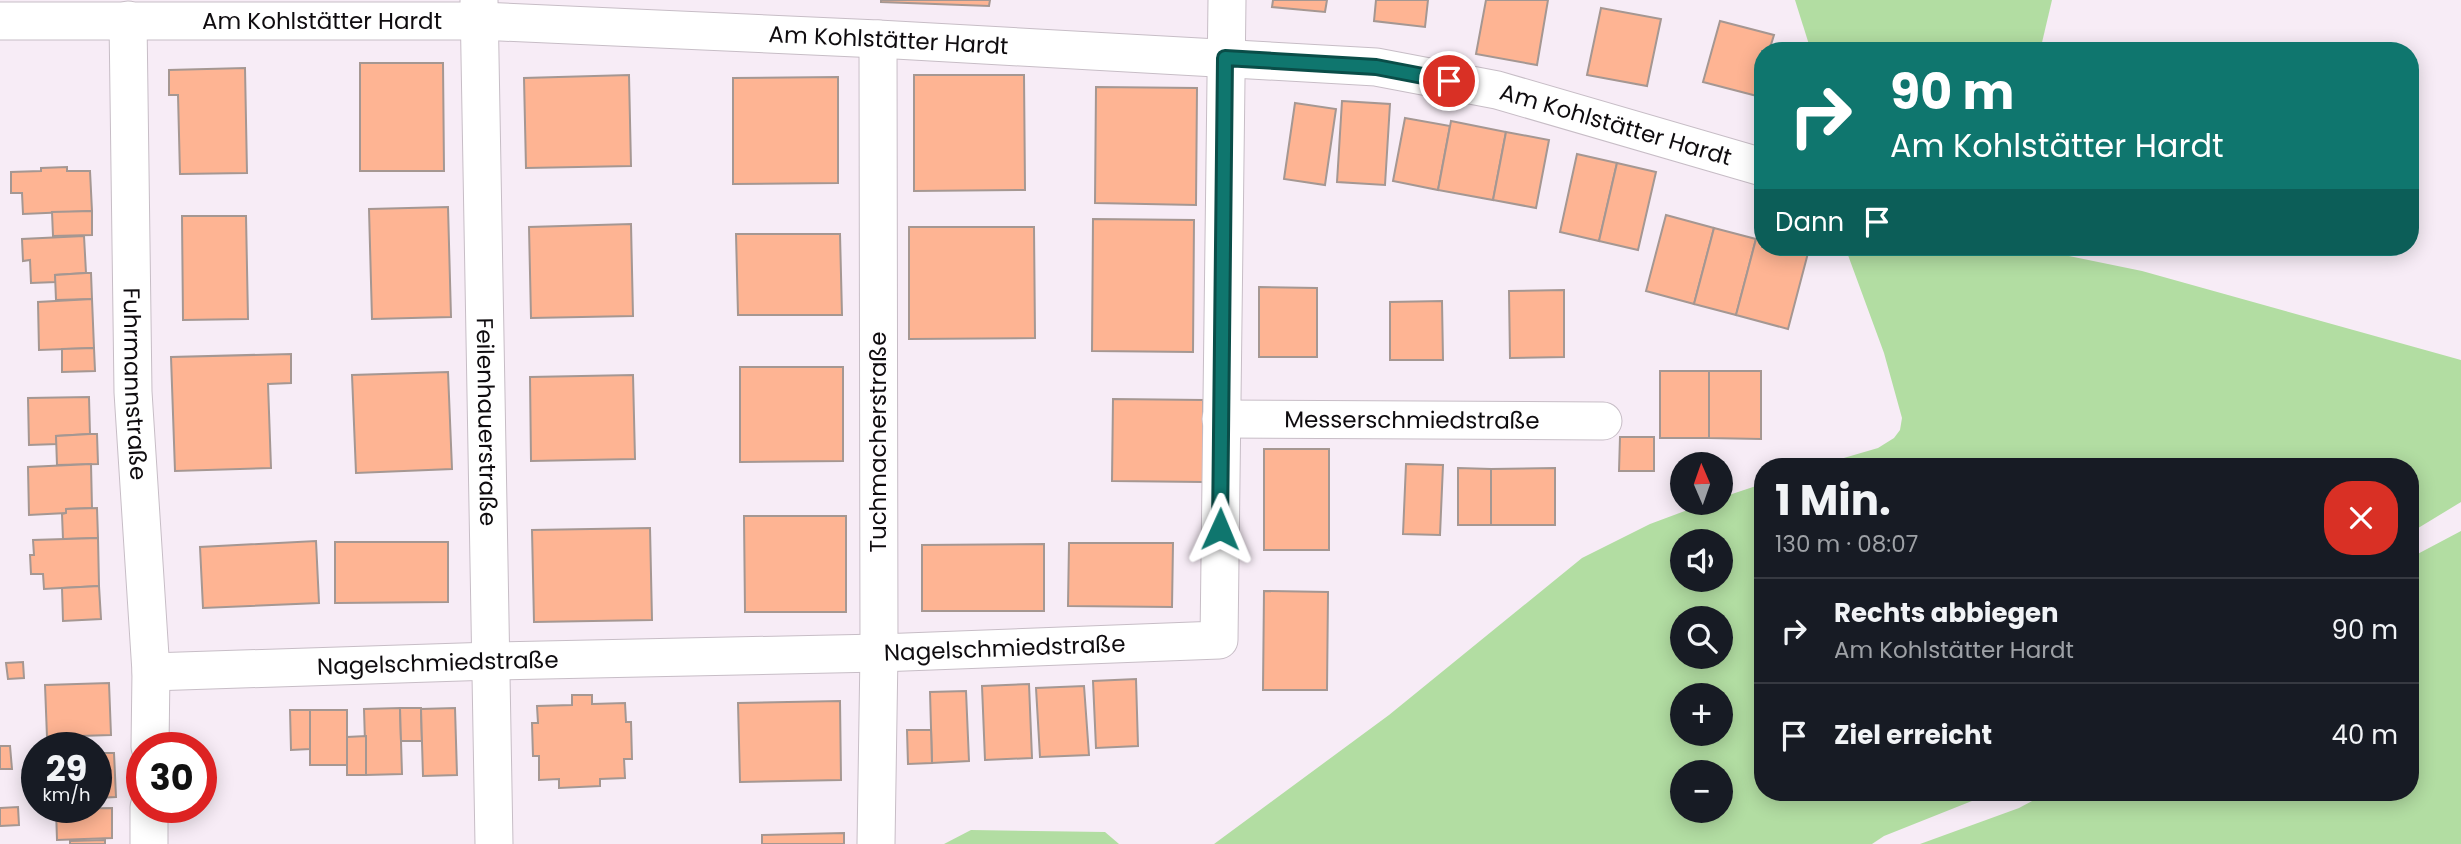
<!DOCTYPE html>
<html lang="de">
<meta charset="utf-8">
<style>
:root{--surface:#171b24;--page:#20242c;--text:#f1f3f6;--muted:#9ea1a6;--line:#363941}
body{margin:0;font-family:Poppins,sans-serif;background:var(--page);color:var(--text);height:100vh;display:flex;flex-direction:column;font-size:26px;white-space:nowrap}
*{box-sizing:border-box;margin:0}
p{font-size:23px;color:var(--muted)}
.icon{flex:none;width:38px;height:38px;fill:none;stroke:currentColor;stroke-width:2;stroke-linecap:round;stroke-linejoin:round}
.map{position:relative;flex:1;overflow:hidden}
.sheet{position:absolute;left:1754px;top:458px;width:665px;height:343px;display:flex;flex-direction:column;background:var(--surface);border-radius:28px;box-shadow:0 4px 18px #0003}
.sheet>*{flex:none}
.banner{position:absolute;left:1754px;top:42px;width:665px;height:214px;border-radius:28px;box-shadow:0 4px 18px #0003;background:#0f766e;color:#fff;overflow:hidden}
.needle{width:46px;rotate:358deg}
.buttons{position:absolute;left:1670px;top:452px;display:grid;gap:14px}
.buttons a{display:grid;place-items:center;width:63px;height:63px;border-radius:50%;background:var(--surface);box-shadow:0 4px 18px #0003;font-size:35px}
.speed{position:absolute;left:21px;top:732px;display:flex;gap:14px;font-size:35px;font-weight:700;text-align:center}
.speed>*{display:grid;place-content:center;width:91px;height:91px;border-radius:50%;background:var(--surface);box-shadow:0 4px 18px #0003;line-height:1}
.speed small{font-size:18px;font-weight:400}
.speed .limit{border:10px solid #d22;background:#fff;color:#111}
.pin{position:absolute;display:grid;place-items:center;width:60px;height:60px;color:#fff;margin:-30px;border:4px solid #fff;border-radius:50%;box-shadow:0 2px 7px #0007}
.me{position:absolute;width:77px;margin:-38px;rotate:1deg;stroke-linejoin:round;filter:drop-shadow(0 0 5px #0008)}
.turn{display:flex;align-items:center;gap:24px;height:147px;padding:0 21px;font-size:32px}
.turn .icon{width:91px;height:91px;stroke-width:2.5}
.turn b{display:block;font-size:49px;line-height:60px}
.then{display:flex;align-items:center;height:66px;padding:0 21px;background:#0003;gap:14px;font-size:26px}
.round{display:grid;place-items:center;flex:none;width:74px;height:74px;border-radius:28px;background:var(--page)}
.head{display:flex;align-items:center;justify-content:space-between;height:119px;padding:0 21px}
h1{font-size:42px;font-weight:700;line-height:52px}
ul{padding:0;list-style:none}
li{display:flex;align-items:center;gap:21px;height:105px;padding:0 21px;border-top:2px solid var(--line)}
li div{flex:1}
li b{display:block;font-size:26px}
li em{font-style:normal}
.map>svg:first-child{display:block}
.green{fill:#b2dda2;fill-rule:evenodd}
.building{fill:#feb493;stroke:#a59792;stroke-width:2}
.lines{fill:none;stroke-linecap:round;stroke-linejoin:round}
.minor-casing{stroke:#c7bdc6;stroke-width:39}
.minor{stroke:#fff;stroke-width:37}
.route-casing{stroke:#0a4d48;stroke-width:18}
.route{stroke:#0f766e;stroke-width:12}
.labels{text-anchor:middle;dominant-baseline:central;stroke-width:5;stroke-linejoin:round;paint-order:stroke}
.street-label{font-size:23px;fill:#0f0c0f;stroke:#fffdff}
</style>
<div class="map">
<svg width="2461" height="844" viewBox="0 0 2461 844">
<rect width="100%" height="100%" fill="#f7ecf6"/>
<g class="green">
<path d="M1795,0H2052L2040,51H1811Z"/>
<path d="M1845,247H2025L2142,271L2461,360V502L2410,533V467H1813L1878,448L1894,438L1900,430L1902,418L1884,353Z"/>
<path d="M1762,484V793H1992L1884,836L1872,844H1214L1389,715L1582,558L1650,524L1709,502H1720V498ZM1682,541H1720V579H1682ZM1682,618H1720V656H1682ZM1682,695H1720V733H1682ZM1682,772H1720V810H1682Z"/>
<path d="M2461,531V844H1920L2019,808L2047,793H2410V558Z"/>
<path d="M971,830L1105,832L1119,844H944Z"/>
</g>
<g class="building">
<path d="M881,0H990L989,6L881,2Z"/>
<path d="M1273,0H1327L1325,12L1272,7Z"/>
<path d="M1376,0H1428L1425,27L1374,21Z"/>
<path d="M1486,0H1548L1537,65L1476,54Z"/>
<path d="M1601,8L1661,19L1647,86L1587,75Z"/>
<path d="M1720,21L1774,35L1769,51H1762V78L1757,96L1703,82Z"/>
<path d="M360,63H443L444,171H360Z"/>
<path d="M245,68L247,173L180,174L178,95H169V70Z"/>
<path d="M629,75L631,166L526,168L524,78Z"/>
<path d="M914,75H1024L1025,190L914,191Z"/>
<path d="M838,77V183L733,184V78Z"/>
<path d="M1096,87L1197,88L1196,205L1095,203Z"/>
<path d="M1342,101L1390,104L1385,185L1337,182Z"/>
<path d="M1295,103L1336,109L1325,185L1284,179Z"/>
<path d="M1405,118L1450,126L1438,190L1393,181Z"/>
<path d="M1451,121L1506,132L1493,200L1438,190Z"/>
<path d="M1506,132L1549,140L1536,208L1493,200Z"/>
<path d="M1577,154L1617,163L1599,241L1560,232Z"/>
<path d="M1617,163L1656,172L1638,250L1599,241Z"/>
<path d="M67,167V171H90L92,211L23,214L22,193H11V172L41,171V168Z"/>
<path d="M448,207L451,317L372,319L369,209Z"/>
<path d="M92,211V235L53,236L52,212Z"/>
<path d="M1666,215L1714,228L1694,304L1646,291Z"/>
<path d="M182,216H246L248,319L183,320Z"/>
<path d="M1093,219L1194,220L1193,352L1092,351Z"/>
<path d="M631,224L633,316L531,318L529,227Z"/>
<path d="M909,227H1034L1035,338L909,339Z"/>
<path d="M1714,228L1756,239L1736,315L1694,304Z"/>
<path d="M736,234H840L842,315H738Z"/>
<path d="M84,236L86,273L55,275L56,282L31,283L30,260L23,261L22,239Z"/>
<path d="M1756,239L1762,240V247H1785L1808,253L1788,329L1736,315Z"/>
<path d="M86,273H91L92,299L56,300L55,275Z"/>
<path d="M1259,287L1317,288V357H1259Z"/>
<path d="M1564,290V357L1510,358L1509,291Z"/>
<path d="M92,299L94,348L39,350L38,302Z"/>
<path d="M1442,301L1443,360H1390V302Z"/>
<path d="M94,348L95,371L62,372V349Z"/>
<path d="M291,354V383L268,384L271,468L175,471L171,357Z"/>
<path d="M740,367H843V461L740,462Z"/>
<rect x="1660" y="371" width="49" height="67"/>
<path d="M1709,371H1761V439L1709,438Z"/>
<path d="M448,372L452,469L356,473L352,375Z"/>
<path d="M633,375L635,459L531,461L530,377Z"/>
<path d="M89,397L90,434L56,436L57,444L29,445L28,398Z"/>
<path d="M1113,399L1203,400V482L1112,481Z"/>
<path d="M90,434H97L98,464L57,465L56,436Z"/>
<path d="M1620,437H1654V471H1619Z"/>
<rect x="1264" y="449" width="65" height="101"/>
<path d="M91,464L92,508L66,509V513L29,515L28,467Z"/>
<path d="M1406,464L1443,465L1440,535L1403,534Z"/>
<path d="M1458,468L1491,469V525H1458Z"/>
<path d="M1555,468V525H1491V469Z"/>
<path d="M97,508L98,538L63,539L62,514L66,513V509Z"/>
<path d="M744,516H846V612H745Z"/>
<path d="M650,528L652,620L534,622L532,530Z"/>
<path d="M98,538L99,586L44,589L43,574H31L30,555H34L33,540Z"/>
<path d="M316,541L319,603L203,608L200,547Z"/>
<path d="M335,542H448V602L335,603Z"/>
<path d="M1069,543H1173L1172,607L1068,606Z"/>
<path d="M1044,544V611H922V545Z"/>
<path d="M99,586L101,619L63,621L62,588Z"/>
<path d="M1264,591L1328,592L1327,690H1263Z"/>
<path d="M23,662L24,678L8,679L6,663Z"/>
<path d="M1136,679L1138,746L1096,748L1093,681Z"/>
<path d="M109,683L111,735L47,737L45,685Z"/>
<path d="M1029,684L1032,758L985,760L982,686Z"/>
<path d="M1084,686L1089,755L1040,757L1036,688Z"/>
<path d="M966,691L969,761L932,763L930,692Z"/>
<path d="M572,695H592V704L625,703L626,722H631L632,759H624L625,778L600,779V786L559,788V779L539,780V756H533L532,723H538L537,706L572,705Z"/>
<path d="M840,701L841,780L740,782L738,703Z"/>
<path d="M400,708L402,774L366,775L364,709Z"/>
<path d="M400,708H421L422,741H401Z"/>
<path d="M455,708L457,775L423,776L421,709Z"/>
<path d="M290,710H310V749L291,750Z"/>
<rect x="310" y="710" width="37" height="55"/>
<path d="M907,730H931L932,763L908,764Z"/>
<path d="M366,736V775H347V737Z"/>
<path d="M0,746H10L12,769H0Z"/>
<path d="M96,753H114L116,797L96,798Z"/>
<path d="M18,807L19,825L0,826V808Z"/>
<path d="M112,808V838L57,840L56,809Z"/>
<path d="M844,833V844H762V835Z"/>
<path d="M105,840V844H70V841Z"/>
</g>
<g class="lines">
<g class="minor-casing">
<g id="minor">
<path id="s1" d="M479,0L494,844"/>
<path id="s2" d="M128,20L133,392L151,672L150,747"/>
<path id="s3" d="M0,21H480L878,39L1376,67L1497,90L1762,167"/>
<path id="s4" d="M1221,419L1603,421"/>
<path id="s5" d="M151,672L492,661L879,653L1219,640L1227,0"/>
<path d="M149,844V807"/>
<path d="M876,844L879,653L878,39"/>
</g>
</g>
<use href="#minor" class="minor"/>
</g>
<g class="lines">
<g class="route-casing">
<path id="route" d="M1220,529L1225,58L1376,67L1449,81"/>
</g>
<use href="#route" class="route"/>
</g>
<g class="labels">
<g class="street-label">
<text stroke="none"><textPath href="#s3" startOffset="322">Am Kohlstätter Hardt</textPath></text>
<text stroke="none"><textPath href="#s3" startOffset="889">Am Kohlstätter Hardt</textPath></text>
<text stroke="none"><textPath href="#s3" startOffset="1624">Am Kohlstätter Hardt</textPath></text>
<text stroke="none"><textPath href="#s2" startOffset="364">Fuhrmannstraße</textPath></text>
<text stroke="none"><textPath href="#s4" startOffset="191">Messerschmiedstraße</textPath></text>
<text stroke="none"><textPath href="#s1" startOffset="422">Feilenhauerstraße</textPath></text>
<text transform="translate(878 442) rotate(-90)">Tuchmacherstraße</text>
<text stroke="none"><textPath href="#s5" startOffset="854">Nagelschmiedstraße</textPath></text>
<text stroke="none"><textPath href="#s5" startOffset="287">Nagelschmiedstraße</textPath></text>
</g>
</g>
</svg>
<div class="buttons">
<a><svg class="needle" viewBox="-14 -14 28 28"><path d="M0-13l5 13h-10z" fill="#e53935"/><path d="M0 13l5-13h-10z" fill="#9ea1a6"/></svg></a>
<a><svg class="icon" aria-label="sound" viewBox="0 0 24 24"><path d="M4 9h4l5-4v14l-5-4H4zM17 9q2 3 0 6"/></svg></a>
<a><svg class="icon" aria-label="search" viewBox="0 0 24 24"><circle cx="10" cy="10" r="6"/><path d="M15 15l6 6"/></svg></a>
<a>+</a>
<a>−</a>
</div>
<div class="speed"><div>29<small>km/h</small></div><div class="limit">30</div></div>
<div class="pin" style="left:1449px;top:81px;background:#d93025"><svg class="icon" aria-label="arrive" viewBox="0 0 24 24"><path d="M6 21V4h12l-3 4 3 4H6"/></svg></div>
<svg class="me" style="left:1220px;top:529px" viewBox="-20 -20 40 40"><path d="M0-17L14 15 0 8-14 15z" fill="#0f766e" stroke="#fff" stroke-width="4"/></svg>
<div class="banner">
<div class="turn"><svg class="icon" aria-label="right" viewBox="0 0 24 24"><path d="M7 20v-9h11M14 6l5 5-5 5"/></svg><div><b>90 m</b>Am Kohlstätter Hardt</div></div>
<div class="then">Dann<svg class="icon" aria-label="arrive" viewBox="0 0 24 24"><path d="M6 21V4h12l-3 4 3 4H6"/></svg></div>
</div>
<section class="sheet">
<div class="head"><div><h1>1 Min.</h1><p>130 m · 08:07</p></div><a class="round" style="background:#d93025;color:#fff"><svg class="icon" aria-label="close" viewBox="0 0 24 24"><path d="M6 6l12 12M18 6L6 18"/></svg></a></div>
<ul>
<li><svg class="icon" aria-label="right" viewBox="0 0 24 24"><path d="M7 20v-9h11M14 6l5 5-5 5"/></svg><div><b>Rechts abbiegen</b><p>Am Kohlstätter Hardt</p></div><em>90 m</em></li>
<li><svg class="icon" aria-label="arrive" viewBox="0 0 24 24"><path d="M6 21V4h12l-3 4 3 4H6"/></svg><div><b>Ziel erreicht</b></div><em>40 m</em></li>
</ul>
</section>
</div>
